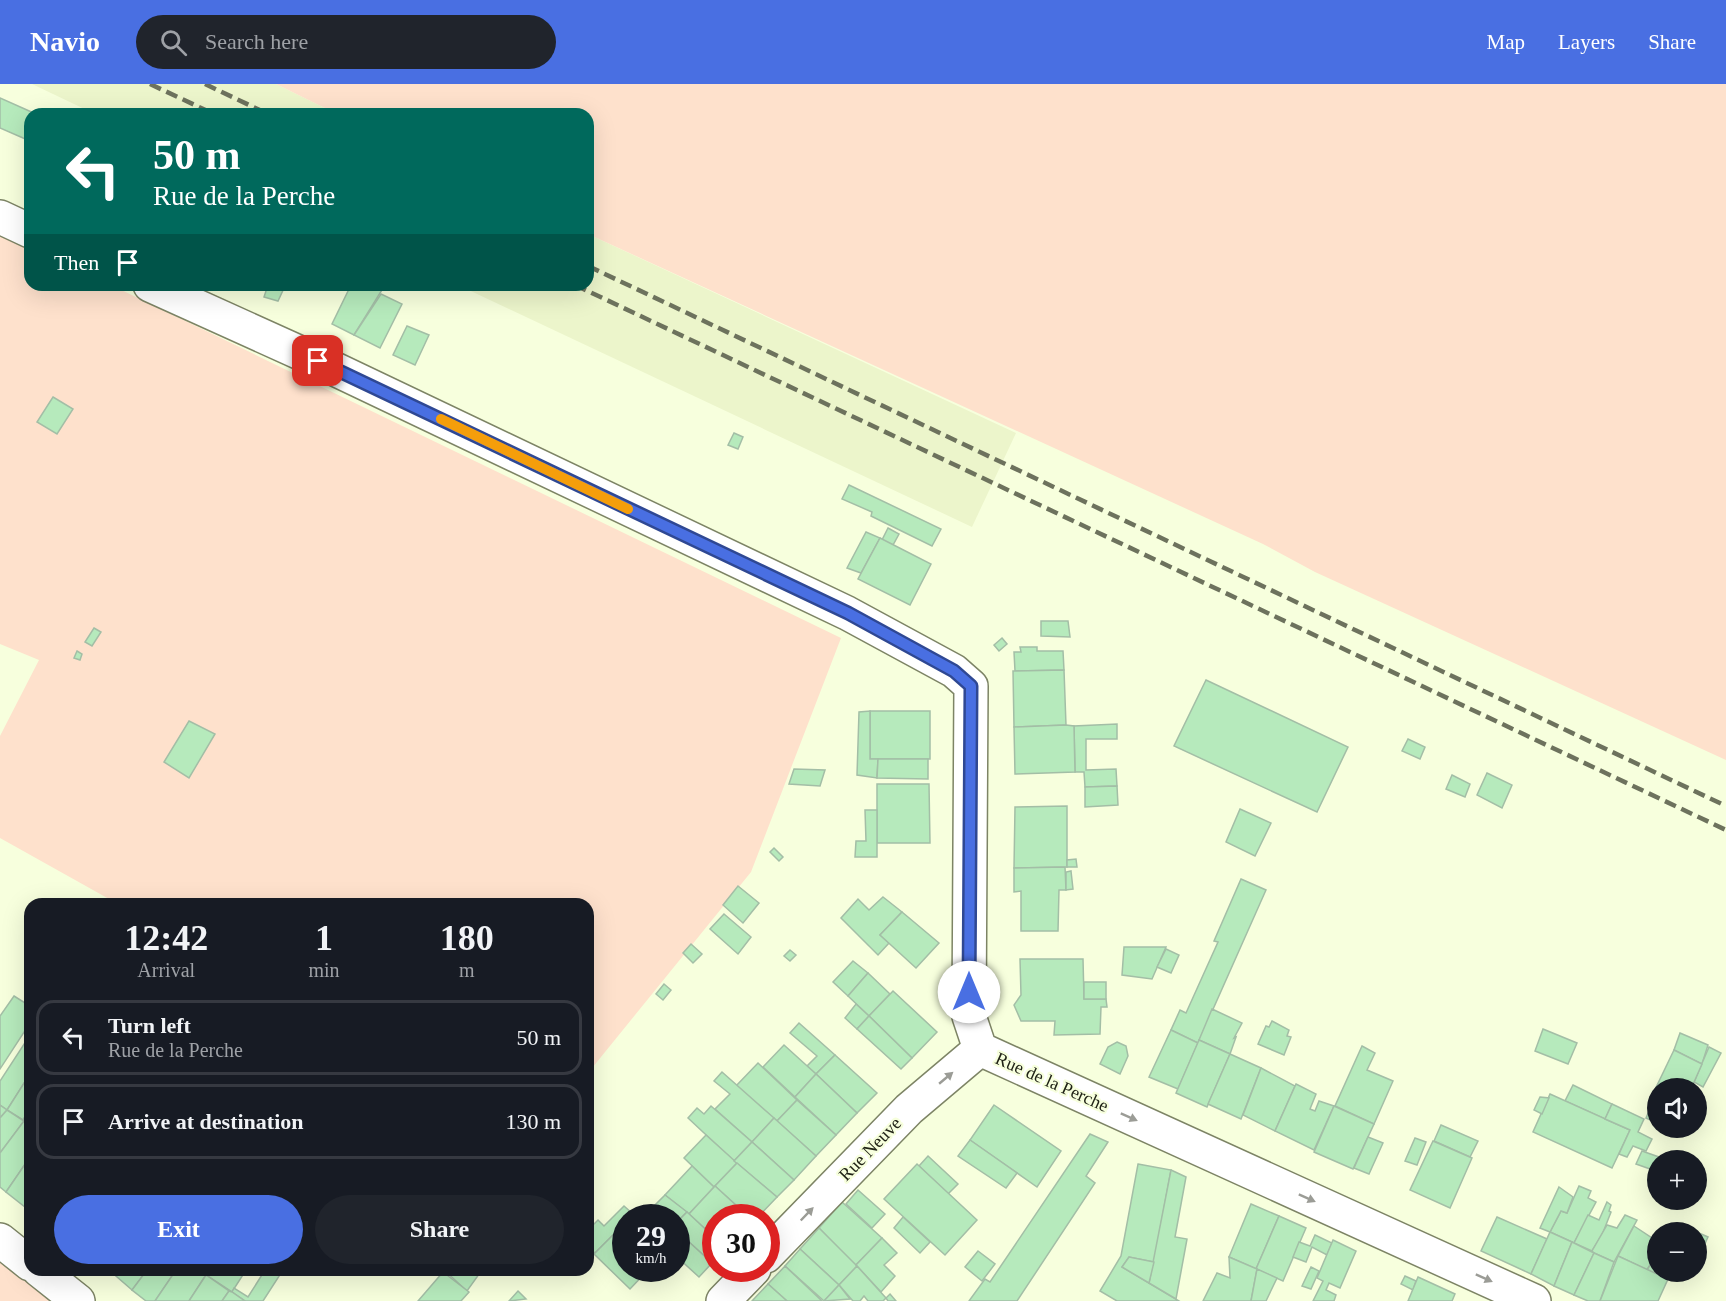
<!DOCTYPE html>
<meta charset="utf-8">
<style>
:root{--surface:#171b24;--page:#20242c;--text:#f1f3f6;--muted:#9ea1a6;--line:#363941;--accent:#496fe2}
body{margin:0;font-family:Georgia,serif;background:var(--page);color:var(--text);height:100vh;display:flex;flex-direction:column;font-size:22px;white-space:nowrap}
*{box-sizing:border-box;margin:0}
p{font-size:20px;color:var(--muted)}
.icon{flex:none;width:33px;height:33px;fill:none;stroke:currentColor;stroke-width:2;stroke-linecap:round;stroke-linejoin:round}
.map{position:relative;flex:1;overflow:hidden}
.drawer{position:absolute;left:24px;top:814px;width:570px;height:378px;display:flex;flex-direction:column;background:var(--surface);border-radius:18px;box-shadow:0 6px 24px #0002}
.drawer>*{flex:none}
.top-card{position:absolute;left:24px;top:24px;width:570px;height:183px;border-radius:18px;box-shadow:0 6px 24px #0002;background:#00695c;color:#fff;overflow:hidden}
.buttons{position:absolute;left:1647px;top:994px;display:grid;gap:12px}
.buttons a{display:grid;place-items:center;width:60px;height:60px;border-radius:50%;background:var(--surface);box-shadow:0 6px 24px #0002;font-size:30px}
.speed{position:absolute;left:612px;top:1120px;display:flex;gap:12px;font-size:30px;font-weight:700;text-align:center}
.speed>*{display:grid;place-content:center;width:78px;height:78px;border-radius:50%;background:var(--surface);box-shadow:0 6px 24px #0002;line-height:1}
.speed small{font-size:15px;font-weight:400}
.speed .limit{border:9px solid #d22;background:#fff;color:#111}
.pin{position:absolute;display:grid;place-items:center;width:51px;height:51px;color:#fff;margin:-26px;border-radius:12px;box-shadow:0 3px 9px #0006}
.me{position:absolute;width:66px;margin:-33px;rotate:0deg;stroke-linejoin:round;filter:drop-shadow(0 0 4px #0008)}
.turn{display:flex;align-items:center;gap:21px;height:126px;padding:0 30px;font-size:27px}
.turn .icon{width:78px;height:78px;stroke-width:2.5}
.turn b{display:block;font-size:42px;line-height:51px}
.then{display:flex;align-items:center;height:57px;padding:0 30px;background:#0003;gap:12px;font-size:22px}
.eta{display:flex;justify-content:space-evenly;align-items:center;height:102px;text-align:center}
.eta b{font-size:36px;font-weight:600;line-height:42px}
.button{display:flex;gap:12px;margin-top:auto;padding:12px 30px}
.button a{flex:1;height:69px;border-radius:36px;background:var(--accent);color:#fff;font-size:24px;font-weight:600;line-height:69px;text-align:center}
.button a+a{background:var(--page);color:var(--text)}
ul{padding:0;list-style:none}
li{display:flex;align-items:center;gap:18px;height:75px;margin:0 12px 9px;padding:0 18px;border:3px solid var(--line);border-radius:18px}
li div{flex:1}
li b{display:block;font-size:22px}
li em{font-style:normal}
header{display:flex;align-items:center;gap:36px;box-sizing:border-box;height:84px;padding:0 30px;background:var(--accent);color:#fff}
header strong{font-size:28px}
nav{display:flex;gap:33px;margin-inline-start:auto;font-size:21px}
.search{width:420px;height:54px;background:var(--page);display:flex;align-items:center;gap:15px;box-sizing:border-box;padding:0 21px;border-radius:33px;color:var(--muted);font-size:22px}
.map>svg:first-child{display:block}
.built{fill:#ecf5cb}
.green{fill:#fee1cc}
.building{fill:#b6eabc;stroke:#a3bea6;stroke-width:1.5}
.lines{fill:none;stroke-linecap:round;stroke-linejoin:round}
.minor-casing{stroke:#7d8465;stroke-width:36}
.minor{stroke:#fff;stroke-width:33}
.rail{stroke:#6d725d;stroke-width:4.5;stroke-dasharray:12 6;stroke-linecap:butt}
.oneway{fill:#9b9c96}
.route-casing{stroke:#2f4893;stroke-width:15}
.route{stroke:#496fe2;stroke-width:10}
.slow{stroke:#f59e0b;stroke-width:10}
.labels{text-anchor:middle;dominant-baseline:central;stroke-width:4.5;stroke-linejoin:round;paint-order:stroke}
.street-label{font-size:18px;fill:#202316;stroke:#f7ffdd}
</style>
<header>
<strong>Navio</strong>
<div class="search"><svg class="icon" aria-label="search" viewBox="0 0 24 24"><circle cx="10" cy="10" r="6"/><path d="M15 15l6 6"/></svg>Search here</div>
<nav><a>Map</a><a>Layers</a><a>Share</a></nav>
</header>
<div class="map">
<svg width="1726" height="1217" viewBox="0 0 1726 1217">
<rect width="100%" height="100%" fill="#f7ffdd"/>
<g class="built">
<path d="M32,0H276L337,30H95Z"/>
<path d="M588,150L1016,349L972,443L458,201H588Z"/>
</g>
<g class="green">
<path d="M276,0H1726V676L1315,488L1263,460L588,150V30H337Z"/>
<path d="M0,148L30,162V201H111L841,554L751,788L588,989V820H118L0,754V652L39,576L0,560Z"/>
<path d="M0,1173L56,1217H0Z"/>
</g>
<g class="building">
<path d="M0,14L36,30H30V57L0,44Z"/>
<path d="M268,201L285,202L278,217L264,213Z"/>
<path d="M351,201H385L354,251L332,240Z"/>
<path d="M381,210L402,220L380,264L354,251Z"/>
<path d="M407,242L429,251L415,281L393,271Z"/>
<path d="M53,313L73,325L57,350L37,338Z"/>
<path d="M734,349L743,353L738,365L728,361Z"/>
<path d="M849,401L941,445L932,462L871,432L872,428L842,415Z"/>
<path d="M888,444L899,450L893,461L882,456Z"/>
<path d="M866,448L880,454L861,489L847,484Z"/>
<path d="M880,454L931,480L910,521L858,495Z"/>
<path d="M1041,537H1068L1070,553L1041,552Z"/>
<path d="M94,544L101,548L92,562L85,558Z"/>
<path d="M1002,554L1007,560L999,567L994,561Z"/>
<path d="M1020,563H1037V567H1063L1064,586L1015,587L1014,568H1021Z"/>
<path d="M77,567L82,570L80,576L74,574Z"/>
<path d="M1064,586L1066,641L1014,643L1013,587Z"/>
<path d="M1206,596L1348,663L1317,728L1174,662Z"/>
<rect x="870" y="627" width="60" height="48"/>
<path d="M870,627V675H878L877,694L857,691L859,628Z"/>
<path d="M189,637L215,650L189,694L164,678Z"/>
<path d="M1117,640V655H1086V686L1116,685L1117,702L1085,703L1084,688H1075L1074,642Z"/>
<path d="M1066,641L1074,642L1075,688L1015,690L1014,643Z"/>
<path d="M1408,655L1425,663L1420,675L1402,667Z"/>
<path d="M878,675H928V695L877,694Z"/>
<path d="M794,685L825,686L820,702L789,700Z"/>
<path d="M1487,689L1512,701L1502,724L1477,711Z"/>
<path d="M1452,691L1470,700L1465,713L1446,705Z"/>
<path d="M877,700H929L930,759H877Z"/>
<path d="M1117,702L1118,721L1085,723V703Z"/>
<path d="M1067,722V783L1014,784L1015,723Z"/>
<path d="M1240,725L1271,739L1255,772L1226,758Z"/>
<path d="M865,726H877V773H855L856,757H866Z"/>
<path d="M774,764L783,773L779,777L770,768Z"/>
<path d="M1076,775L1077,783H1067V776Z"/>
<path d="M1065,783L1066,806H1059L1058,847H1021V807L1014,808V784Z"/>
<path d="M1071,787L1073,805L1066,806V788Z"/>
<path d="M1241,795L1266,806L1198,959L1171,946L1180,926L1186,929L1218,858L1214,857Z"/>
<path d="M738,802L759,819L743,839L723,821Z"/>
<path d="M883,813L902,828L880,851L889,859L878,871L841,834L858,815L869,826Z"/>
<path d="M902,828L939,859L916,884L880,851Z"/>
<path d="M724,830L751,853L738,870L710,845Z"/>
<path d="M691,860L702,870L693,879L683,869Z"/>
<path d="M1124,863H1166L1152,895L1122,891Z"/>
<path d="M1166,865L1179,871L1171,889L1157,883Z"/>
<path d="M790,866L796,871L790,877L784,872Z"/>
<path d="M1020,875H1083L1084,915H1106L1107,923H1101L1100,950L1054,951L1055,937H1021L1014,921L1021,911Z"/>
<path d="M853,877L868,889L848,912L833,898Z"/>
<path d="M868,889L890,910L869,932L848,912Z"/>
<rect x="1084" y="898" width="22" height="17"/>
<path d="M664,900L671,906L663,916L656,910Z"/>
<path d="M893,907L937,948L912,974L869,932Z"/>
<path d="M14,912L30,922L27,931L30,933V939L0,985V932Z"/>
<path d="M856,920L869,932L857,945L845,934Z"/>
<path d="M1212,925L1242,939L1234,954L1236,953L1230,970L1199,956Z"/>
<path d="M869,932L912,974L901,985L857,945Z"/>
<path d="M1272,937L1289,946L1287,952L1291,953L1284,971L1258,960L1266,942L1269,943Z"/>
<path d="M799,939L835,971L816,990L807,982L817,972L790,949Z"/>
<path d="M1543,945L1577,959L1568,980L1535,967Z"/>
<path d="M1171,946L1198,959L1178,1005L1149,993Z"/>
<path d="M1680,949L1708,961L1702,980L1674,966Z"/>
<path d="M30,951V990L7,1026L0,1021V997Z"/>
<path d="M1199,956L1230,970L1207,1023L1176,1009Z"/>
<path d="M1117,958L1126,962L1128,972L1120,990L1100,980L1108,963Z"/>
<path d="M784,961L816,990L795,1013L763,983Z"/>
<path d="M1362,962L1375,969L1367,986L1393,997L1374,1040L1335,1022Z"/>
<path d="M1709,963L1721,969L1703,1003L1694,998Z"/>
<path d="M1674,966L1702,980L1691,1005H1658V1039L1646,1034L1652,1020L1649,1018Z"/>
<path d="M1230,970L1261,984L1241,1035L1208,1020Z"/>
<path d="M835,971L877,1009L857,1029L816,990Z"/>
<path d="M758,979L797,1016L777,1037L736,1002Z"/>
<path d="M1261,984L1295,1002L1275,1047L1243,1031Z"/>
<path d="M722,988L774,1034L752,1058L715,1025L730,1010L714,997Z"/>
<path d="M816,990L857,1029L836,1051L795,1013Z"/>
<path d="M26,996L30,998V1025L23,1036L7,1026Z"/>
<path d="M1296,1000L1316,1010L1310,1025L1315,1027L1319,1017L1334,1022L1314,1066L1275,1047Z"/>
<path d="M1573,1001L1612,1020L1605,1035L1565,1017Z"/>
<path d="M1550,1010L1630,1046L1612,1084L1533,1048Z"/>
<path d="M1540,1013L1549,1014L1542,1030L1534,1026Z"/>
<path d="M797,1016L836,1051L816,1072L777,1037Z"/>
<path d="M1612,1020L1644,1035L1638,1048L1652,1055L1646,1067L1633,1062L1627,1073L1619,1070L1630,1046L1605,1035Z"/>
<path d="M0,1021L7,1026L0,1034Z"/>
<path d="M994,1021L1061,1067L1037,1103L970,1056Z"/>
<path d="M711,1022L752,1058L734,1077L688,1034L697,1024L704,1030Z"/>
<path d="M1334,1022L1374,1040L1353,1085L1314,1068Z"/>
<path d="M30,1025V1041L23,1036Z"/>
<path d="M7,1026L24,1037L0,1069V1034Z"/>
<path d="M774,1034L816,1072L794,1096L752,1058Z"/>
<path d="M24,1037L30,1041V1073L6,1108L0,1103V1069Z"/>
<path d="M1441,1041L1478,1057L1470,1073L1434,1057Z"/>
<path d="M1090,1050L1108,1058L1086,1092L1095,1099L1017,1217H969L985,1195L990,1198Z"/>
<path d="M706,1051L737,1079L714,1103L684,1074Z"/>
<path d="M1368,1053L1383,1059L1369,1090L1354,1084Z"/>
<path d="M1415,1054L1426,1058L1417,1081L1405,1077Z"/>
<path d="M970,1056L1017,1089L1006,1104L958,1072Z"/>
<path d="M1433,1057L1472,1074L1450,1124L1410,1106Z"/>
<path d="M752,1058L794,1096L777,1113L734,1077Z"/>
<path d="M1642,1067L1659,1073L1653,1086L1636,1080Z"/>
<path d="M928,1072L958,1100L948,1110L919,1082Z"/>
<path d="M30,1073V1127L6,1108Z"/>
<path d="M737,1079L777,1113L757,1134H750L715,1102Z"/>
<path d="M917,1080L977,1136L945,1171L884,1115Z"/>
<path d="M1138,1080L1171,1086L1154,1178L1129,1173L1122,1183L1179,1217H1117L1100,1207L1121,1172Z"/>
<path d="M692,1082L714,1103L689,1130L665,1111Z"/>
<path d="M1171,1086L1186,1093L1175,1153L1187,1155L1176,1215L1149,1199Z"/>
<path d="M1696,1087L1701,1089L1696,1101Z"/>
<path d="M715,1102L750,1134H716V1155L689,1130Z"/>
<path d="M1579,1102L1591,1107L1588,1114L1596,1118L1574,1159L1550,1148L1561,1127L1567,1129Z"/>
<path d="M1559,1103L1573,1113L1567,1129L1561,1127L1550,1148L1540,1144Z"/>
<path d="M858,1106L885,1130L872,1144L846,1120Z"/>
<path d="M665,1111L687,1128L676,1139V1134H662L652,1124Z"/>
<path d="M842,1118L882,1154L855,1182L819,1144Z"/>
<path d="M1607,1118L1611,1121L1609,1127L1611,1128L1602,1151L1592,1167L1574,1159L1588,1131L1599,1136Z"/>
<path d="M1251,1120L1279,1132L1256,1185L1229,1173Z"/>
<path d="M624,1122L633,1130L626,1134V1138L595,1169L588,1163V1146L598,1136L604,1142Z"/>
<path d="M636,1128L642,1134H629Z"/>
<path d="M687,1128L716,1155V1175L712,1179L676,1146V1139Z"/>
<path d="M1625,1131L1637,1136L1614,1178L1594,1169L1592,1167L1607,1141L1617,1144Z"/>
<path d="M1279,1132L1306,1144L1283,1197L1256,1185Z"/>
<path d="M903,1133L930,1158L920,1169L894,1144Z"/>
<path d="M1497,1133L1547,1155L1531,1190L1481,1167Z"/>
<path d="M626,1138V1185H649L630,1205L594,1170Z"/>
<path d="M1634,1142L1658,1158V1168L1647,1186L1618,1172Z"/>
<path d="M819,1144L857,1182L839,1201L800,1165Z"/>
<path d="M676,1146L712,1179L699,1193L676,1172Z"/>
<path d="M1692,1146L1708,1153L1696,1180V1149H1690Z"/>
<path d="M1550,1148L1572,1158L1554,1202L1531,1190Z"/>
<path d="M1315,1151L1332,1159L1327,1171L1312,1163L1306,1178L1293,1173L1299,1158L1310,1162Z"/>
<path d="M882,1154L897,1169L884,1181L895,1192L881,1208L856,1181Z"/>
<path d="M1333,1156L1356,1167L1340,1204L1329,1199L1326,1206L1336,1211L1334,1217H1313L1323,1197L1317,1194Z"/>
<path d="M1572,1158L1594,1169L1574,1211L1554,1202Z"/>
<path d="M800,1165L839,1201L824,1217L785,1182Z"/>
<path d="M978,1167L995,1180L982,1197L965,1183Z"/>
<path d="M1658,1168V1188H1670L1668,1195L1647,1186Z"/>
<path d="M1594,1169L1614,1178L1600,1217H1588L1574,1211Z"/>
<path d="M1618,1172L1668,1195L1658,1217H1600Z"/>
<path d="M1129,1173L1154,1178L1149,1199L1122,1183Z"/>
<path d="M1229,1173L1257,1185L1251,1217H1203L1217,1189L1230,1194Z"/>
<path d="M785,1182L822,1217H787L768,1200Z"/>
<path d="M857,1182L886,1214L883,1217H868L864,1212L860,1217H853L839,1201Z"/>
<path d="M1311,1183L1319,1187L1311,1205L1302,1202Z"/>
<path d="M1257,1185L1277,1194L1266,1217H1251Z"/>
<path d="M109,1186H147L132,1206Z"/>
<path d="M147,1186H176L155,1217H146L132,1206Z"/>
<path d="M176,1186H209L189,1217H155Z"/>
<path d="M209,1186H246L232,1208L206,1191Z"/>
<path d="M265,1186H283L263,1217H245L232,1208L234,1204L248,1213Z"/>
<path d="M444,1186H482L467,1207Z"/>
<path d="M443,1188L469,1208L461,1217H418Z"/>
<path d="M206,1191L229,1207L222,1217H189Z"/>
<path d="M1405,1192L1416,1197L1413,1206L1401,1200Z"/>
<path d="M1418,1193L1455,1210L1452,1217H1408Z"/>
<path d="M768,1200L787,1217H752Z"/>
<path d="M839,1201L850,1215L824,1217Z"/>
<path d="M229,1207L232,1208L245,1217H222Z"/>
<path d="M518,1207L526,1215L509,1217Z"/>
<path d="M890,1210L896,1217H888L886,1214Z"/>
</g>
<g class="lines">
<g class="minor-casing">
<g id="minor">
<path d="M0,133L30,147"/>
<path d="M150,201L318,277L847,529L954,587L971,602L969,932L980,965L1534,1217"/>
<path d="M0,1156L30,1180"/>
<path d="M766,1172L909,1025L980,965"/>
<path d="M39,1186L78,1217"/>
<path d="M723,1217L754,1185"/>
</g>
</g>
<use href="#minor" class="minor"/>
<g class="rail">
<path d="M150,0L214,30"/>
<path d="M205,0L268,30"/>
<path d="M588,182L1726,722"/>
<path d="M575,201L1726,746"/>
</g>
</g>
<defs><path id="oneway-solid" d="M-6-.8H1V-3.2L6.5 0L1 3.2V.8H-6Z" transform="scale(1.5)"/></defs>
<g class="oneway">
<use href="#oneway-solid" transform="translate(946 994) rotate(-40)"/>
<use href="#oneway-solid" transform="translate(1129 1033) rotate(24)"/>
<use href="#oneway-solid" transform="translate(1307 1114) rotate(24)"/>
<use href="#oneway-solid" transform="translate(807 1130) rotate(-46)"/>
<use href="#oneway-solid" transform="translate(1484 1194) rotate(24)"/>
</g>
<g class="lines">
<g class="route-casing">
<path id="route" d="M318,277L848,529L954,587L971,602L969,908"/>
</g>
<use href="#route" class="route"/>
<path class="slow" d="M441,335L628,425"/>
</g>
<g class="labels">
<g class="street-label">
<text transform="translate(1052 998) rotate(24)">Rue de la Perche</text>
<text transform="translate(870 1065) rotate(-46)">Rue Neuve</text>
</g>
</g>
</svg>
<div class="buttons">
<a><svg class="icon" aria-label="sound" viewBox="0 0 24 24"><path d="M4 9h4l5-4v14l-5-4H4zM17 9q2 3 0 6"/></svg></a>
<a>+</a>
<a>−</a>
</div>
<div class="speed"><div>29<small>km/h</small></div><div class="limit">30</div></div>
<div class="pin" style="left:318px;top:277px;background:#d93025"><svg class="icon" aria-label="arrive" viewBox="0 0 24 24"><path d="M6 21V4h12l-3 4 3 4H6"/></svg></div>
<svg class="me" style="left:969px;top:908px" viewBox="-20 -20 40 40"><circle r="19" fill="#fff"/><path d="M0-13L10 11 0 6-10 11z" fill="#496fe2"/></svg>
<div class="top-card">
<div class="turn"><svg class="icon" aria-label="left" viewBox="0 0 24 24"><path d="M17 20v-9H6M10 6l-5 5 5 5"/></svg><div><b>50 m</b>Rue de la Perche</div></div>
<div class="then">Then<svg class="icon" aria-label="arrive" viewBox="0 0 24 24"><path d="M6 21V4h12l-3 4 3 4H6"/></svg></div>
</div>
<section class="drawer">
<div class="eta">
<div><b>12:42</b><p>Arrival</p></div>
<div><b>1</b><p>min</p></div>
<div><b>180</b><p>m</p></div>
</div>
<ul>
<li><svg class="icon" aria-label="left" viewBox="0 0 24 24"><path d="M17 20v-9H6M10 6l-5 5 5 5"/></svg><div><b>Turn left</b><p>Rue de la Perche</p></div><em>50 m</em></li>
<li><svg class="icon" aria-label="arrive" viewBox="0 0 24 24"><path d="M6 21V4h12l-3 4 3 4H6"/></svg><div><b>Arrive at destination</b></div><em>130 m</em></li>
</ul>
<div class="button"><a>Exit</a><a>Share</a></div>
</section>
</div>
